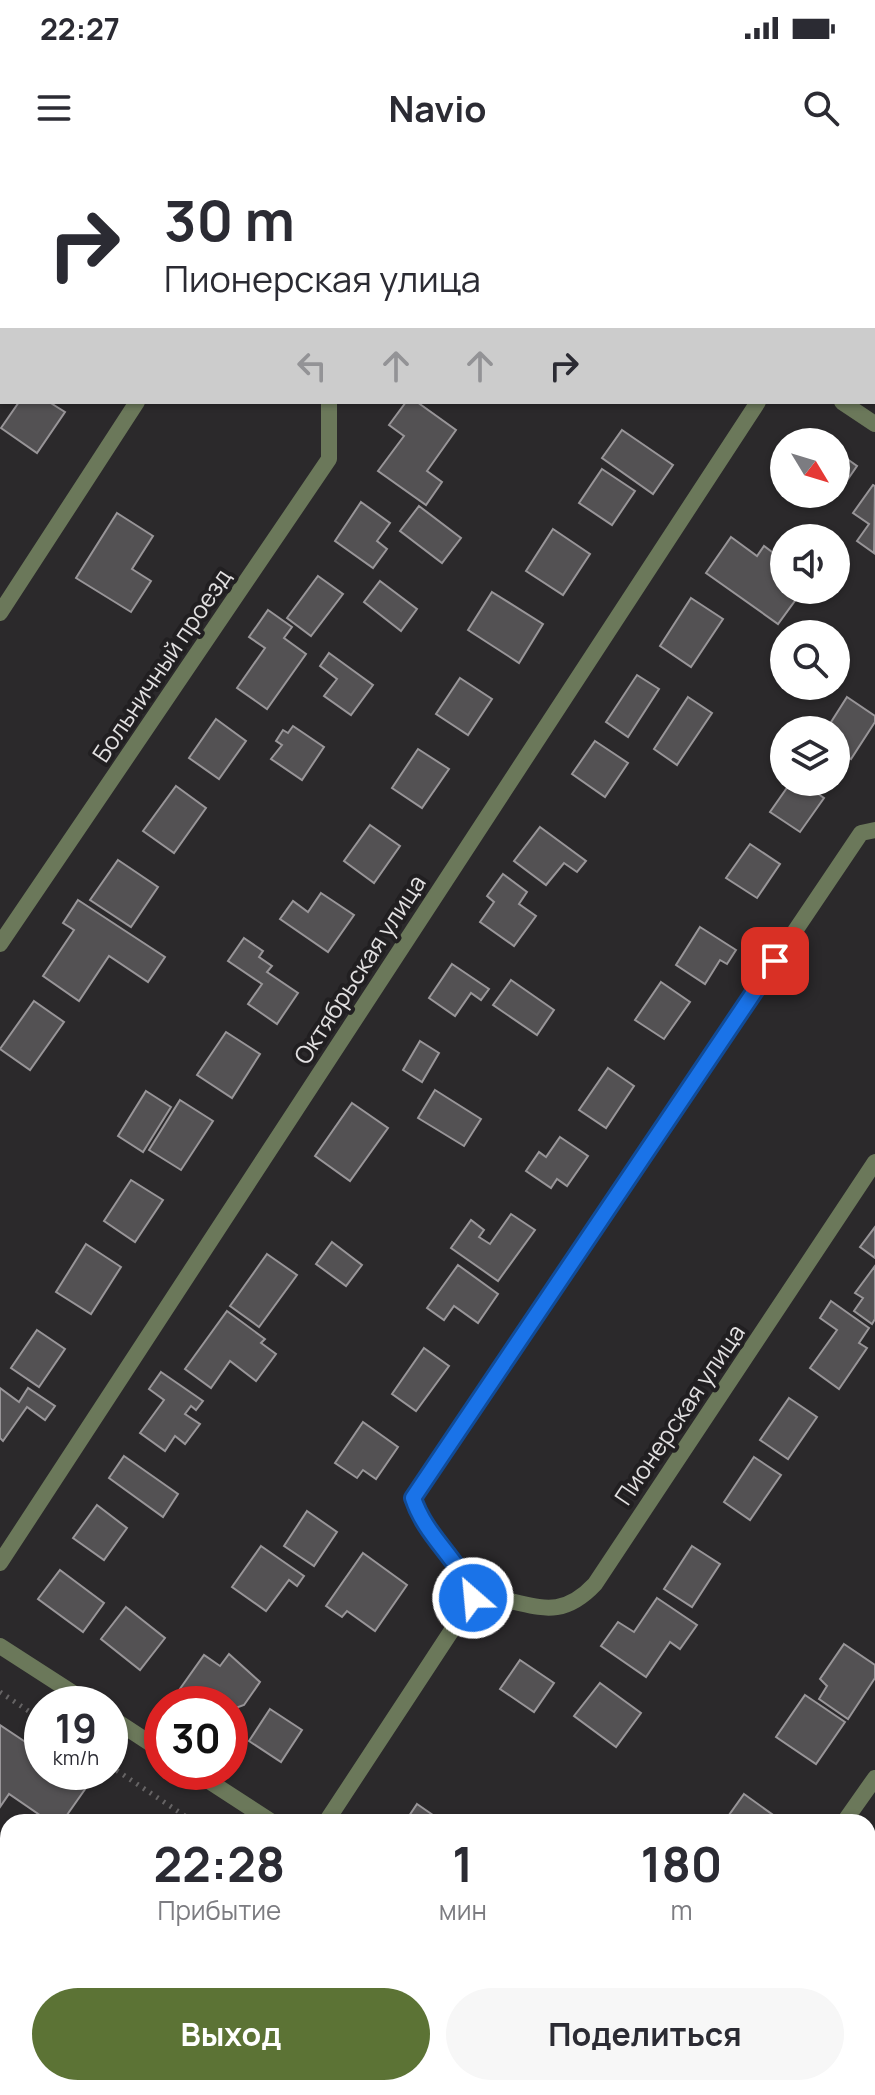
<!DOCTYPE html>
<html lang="ru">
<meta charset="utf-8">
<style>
:root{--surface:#fff;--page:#f7f7f7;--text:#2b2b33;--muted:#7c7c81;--accent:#5c7335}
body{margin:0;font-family:Manrope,sans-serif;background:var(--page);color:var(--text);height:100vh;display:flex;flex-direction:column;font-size:30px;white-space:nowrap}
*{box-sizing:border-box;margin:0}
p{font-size:26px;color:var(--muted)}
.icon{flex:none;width:44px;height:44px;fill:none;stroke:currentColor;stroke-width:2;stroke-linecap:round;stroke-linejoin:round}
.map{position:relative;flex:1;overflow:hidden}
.panel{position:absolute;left:0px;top:1654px;width:876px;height:282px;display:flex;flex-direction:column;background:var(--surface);border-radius:24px 24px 0 0;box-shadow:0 2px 6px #0004}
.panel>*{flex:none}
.hud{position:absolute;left:0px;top:0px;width:876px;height:244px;box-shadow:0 2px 6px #0004;background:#fff;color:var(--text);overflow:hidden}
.needle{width:52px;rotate:128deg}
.controls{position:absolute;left:770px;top:268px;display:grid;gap:16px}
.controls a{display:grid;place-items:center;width:80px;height:80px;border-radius:50%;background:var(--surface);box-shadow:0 2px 6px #0004;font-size:40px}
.speed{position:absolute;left:24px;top:1526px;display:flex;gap:16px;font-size:40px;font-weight:700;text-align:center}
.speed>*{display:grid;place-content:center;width:104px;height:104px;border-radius:50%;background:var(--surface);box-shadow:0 2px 6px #0004;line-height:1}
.speed small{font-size:20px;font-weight:400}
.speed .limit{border:12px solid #d22;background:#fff;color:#111}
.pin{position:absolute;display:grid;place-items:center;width:68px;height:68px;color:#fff;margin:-34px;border-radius:16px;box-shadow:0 4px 12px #0006}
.me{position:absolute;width:88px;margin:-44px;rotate:333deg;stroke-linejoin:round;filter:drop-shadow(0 0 6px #0008)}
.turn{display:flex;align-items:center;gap:28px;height:168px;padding:0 32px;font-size:36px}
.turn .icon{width:104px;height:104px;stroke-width:2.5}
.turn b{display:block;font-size:56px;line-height:68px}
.lanes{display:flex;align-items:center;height:76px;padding:0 32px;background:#0003;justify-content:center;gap:40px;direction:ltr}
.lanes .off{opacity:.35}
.eta{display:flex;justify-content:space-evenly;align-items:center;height:136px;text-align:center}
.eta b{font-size:48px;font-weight:700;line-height:56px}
.primary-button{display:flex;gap:16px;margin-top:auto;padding:16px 32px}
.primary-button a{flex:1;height:92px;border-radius:48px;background:var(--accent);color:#fff;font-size:32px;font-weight:700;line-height:92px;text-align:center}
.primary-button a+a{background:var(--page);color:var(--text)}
.status{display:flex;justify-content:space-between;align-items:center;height:56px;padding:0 40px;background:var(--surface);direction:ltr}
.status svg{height:22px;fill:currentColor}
header{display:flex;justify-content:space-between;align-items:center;height:104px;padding:0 32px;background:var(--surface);font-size:36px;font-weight:700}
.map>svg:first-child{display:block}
.building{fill:#535153;stroke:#989598;stroke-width:2}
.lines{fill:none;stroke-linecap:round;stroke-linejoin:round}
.path{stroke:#666465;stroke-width:5;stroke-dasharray:2 6;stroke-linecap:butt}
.service{stroke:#6b785a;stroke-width:14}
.minor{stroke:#6b785a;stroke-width:16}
.route-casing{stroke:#114b97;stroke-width:20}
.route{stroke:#1a73e8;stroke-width:14}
.labels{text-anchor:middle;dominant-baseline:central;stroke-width:8;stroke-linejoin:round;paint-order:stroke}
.street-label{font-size:24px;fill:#e2e0e1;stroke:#211f21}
</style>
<div class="status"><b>22:27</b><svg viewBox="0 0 49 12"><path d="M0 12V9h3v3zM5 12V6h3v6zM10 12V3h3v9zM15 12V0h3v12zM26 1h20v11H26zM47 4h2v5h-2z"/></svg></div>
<header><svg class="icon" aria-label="menu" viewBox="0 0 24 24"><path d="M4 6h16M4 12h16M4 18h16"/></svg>Navio<svg class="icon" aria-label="search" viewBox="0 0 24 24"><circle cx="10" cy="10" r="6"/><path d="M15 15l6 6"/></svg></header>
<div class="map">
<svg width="875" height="1935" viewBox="0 0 875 1935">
<rect width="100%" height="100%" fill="#2b292b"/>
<g class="building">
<path d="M726,0H820L823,2H728Z"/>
<path d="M19,242H49L65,252L37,293L1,268Z"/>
<path d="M406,242H417L456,270L427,311L442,322L426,345L378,311L404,276L389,265Z"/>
<path d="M622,270L673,305L653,334L602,298Z"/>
<path d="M836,291L857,306L837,335L836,334Z"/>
<path d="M602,309L635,331L612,365L579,343Z"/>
<path d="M873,325L875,326L874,393L857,381L869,364L853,353Z"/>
<path d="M361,342L390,363L377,381L387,389L373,408L335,381Z"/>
<path d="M419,346L461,378L442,403L400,371Z"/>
<path d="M117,353L153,376L132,409L151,421L131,452L76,418Z"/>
<path d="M553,369L590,394L563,435L526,411Z"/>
<path d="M731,377L757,396L764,386L784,401V430H812L805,438L800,434L778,464L706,413Z"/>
<path d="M318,416L343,434L311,476L287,458Z"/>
<path d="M380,421L417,449L401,471L364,442Z"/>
<path d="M492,432L543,464L519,503L468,470Z"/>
<path d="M691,438L723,459L691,507L660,486Z"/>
<path d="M268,450L292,467L284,478L306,494L267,549L237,528L265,488L249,477Z"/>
<path d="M329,493L373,525L351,555L324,536L337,519L320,506Z"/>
<path d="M637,515L659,529L628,577L606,562Z"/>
<path d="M460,518L492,539L468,575L436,554Z"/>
<path d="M688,537L712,553L677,605L654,589Z"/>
<path d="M847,537L875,556V562L851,599L836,589V570H826Z"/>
<path d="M216,559L246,581L219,619L189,598Z"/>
<path d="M293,566L324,587L302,620L271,599L282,585L276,581L283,570L288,573Z"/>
<path d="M595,581L628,603L605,637L572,614Z"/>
<path d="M418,589L449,609L422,648L392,628Z"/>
<path d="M791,622H801L824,638L800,672L770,652Z"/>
<path d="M176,626L206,648L174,693L143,671Z"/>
<path d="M370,665L400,686L374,723L344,701Z"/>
<path d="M540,667L586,701L577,712L564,703L546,725L514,701Z"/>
<path d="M750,684L780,704L757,738L726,718Z"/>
<path d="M118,700L158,727L131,767L90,740Z"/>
<path d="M503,714L527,732L519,744L536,756L514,786L480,762L494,742L487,736Z"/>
<path d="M321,733L354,755L328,792L280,759L293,741L308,752Z"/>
<path d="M78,740L165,797L148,822L109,796L79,841L43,816L74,770L63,763Z"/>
<path d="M700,767L736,790L727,804L720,800L705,824L676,805Z"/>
<path d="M244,778L263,791L259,797L272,806L267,812L298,833L277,864L248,844L262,824L228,801Z"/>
<path d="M452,804L489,829L481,840L471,833L455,856L429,838Z"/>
<path d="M511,820L554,850L537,875L493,845Z"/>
<path d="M661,822L690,842L664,879L635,860Z"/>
<path d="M34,841L64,862L30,910L0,889Z"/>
<path d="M226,872L260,894L232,938L197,915Z"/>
<path d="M420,881L439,893L422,922L403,910Z"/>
<path d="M608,908L634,926L606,968L579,950Z"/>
<path d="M435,930L481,959L464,986L418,958Z"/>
<path d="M146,931L171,947L143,992L118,976Z"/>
<path d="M180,940L213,961L181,1010L149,990Z"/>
<path d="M352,943L388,968L350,1021L315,996Z"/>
<path d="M560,977L588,996L567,1026L557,1019L551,1028L526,1011L539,992L546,997Z"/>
<path d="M131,1020L163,1040L135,1082L104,1061Z"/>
<path d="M511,1054L535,1070L498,1121L451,1088L471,1060L484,1070L479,1077L490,1084Z"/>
<path d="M875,1067V1098L860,1087Z"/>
<path d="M332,1082L362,1105L346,1126L316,1104Z"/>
<path d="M86,1084L121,1107L91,1154L56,1132Z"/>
<path d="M267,1094L297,1115L259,1167L230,1146Z"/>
<path d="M458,1105L498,1134L478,1163L454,1146L444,1160L427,1148Z"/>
<path d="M875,1106V1159L872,1164L854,1151L863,1138L855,1133Z"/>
<path d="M831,1141L869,1168L859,1183L867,1188L839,1229L810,1208L837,1170L820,1158Z"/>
<path d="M227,1151L265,1179L261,1183L276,1194L256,1221L230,1201L211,1228L185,1209Z"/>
<path d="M37,1170L65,1189L39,1227L11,1208Z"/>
<path d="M424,1188L449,1206L416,1251L392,1234Z"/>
<path d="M161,1212L203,1241L196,1250L191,1246L185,1254L200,1264L185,1284L175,1276L165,1291L140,1273L164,1240L149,1229Z"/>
<path d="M0,1228L19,1242L28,1228L55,1246L45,1260L27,1247L3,1281L0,1278Z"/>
<path d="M789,1238L817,1257L788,1299L760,1280Z"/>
<path d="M363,1262L398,1287L376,1319L363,1310L357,1318L335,1303Z"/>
<path d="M124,1296L178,1334L163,1357L109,1318Z"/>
<path d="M754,1297L781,1315L750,1360L724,1342Z"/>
<path d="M97,1345L127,1368L104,1400L73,1378Z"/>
<path d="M307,1351L337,1372L314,1406L284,1386Z"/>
<path d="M261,1386L304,1416L297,1426L289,1420L266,1451L232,1427Z"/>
<path d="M692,1386L720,1404L692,1447L664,1429Z"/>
<path d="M363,1393L407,1425L375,1471L347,1451L342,1457L326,1446Z"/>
<path d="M60,1410L104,1443L83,1472L38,1439Z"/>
<path d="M657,1438L697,1465L680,1489L670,1482L646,1517L601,1486L618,1462L634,1472Z"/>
<path d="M126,1447L165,1478L140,1510L101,1479Z"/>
<path d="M844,1484L875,1505V1518L848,1559L819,1539L827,1526L820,1519Z"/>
<path d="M229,1494L260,1522L244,1545L230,1550V1544H191L177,1533L204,1495L220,1506Z"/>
<path d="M520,1500L554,1523L534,1552L500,1529Z"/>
<path d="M600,1523L641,1553L616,1587L574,1556Z"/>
<path d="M805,1535L845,1562L816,1604L776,1577Z"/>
<path d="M270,1549L302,1570L281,1602L249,1581Z"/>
<path d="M0,1565L42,1593V1612H69L88,1625L62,1662H50L9,1634L0,1647Z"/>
<path d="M744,1634L776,1657L772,1662H724Z"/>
<path d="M417,1644L443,1662H405Z"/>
<path d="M875,1707V1759L868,1754V1717Z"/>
<path d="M0,1722L8,1727V1882L0,1893Z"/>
<path d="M348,1928H510L520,1934L359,1935Z"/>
</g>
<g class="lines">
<g class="path">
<path d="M0,1532L42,1560"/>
<path d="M110,1606L194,1662"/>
</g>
<g class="service">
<path d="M160,1928L170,1935"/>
<path d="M45,1935L50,1928"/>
</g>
<g class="minor">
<path d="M476,0L479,2"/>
<path d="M417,2L419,0"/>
<path d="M874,67L875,66"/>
<path d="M842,242L875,264"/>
<path d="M0,453L137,242"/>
<path d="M0,784L329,299V242"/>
<path d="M0,1403L758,242"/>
<path d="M473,1438C461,1399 427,1379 413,1338L861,673L875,670"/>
<path d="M0,1486L90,1544"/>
<path d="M110,1557L162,1591"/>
<path d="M195,1612L272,1662"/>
<path d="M326,1662L473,1438C525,1434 552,1470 595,1424L875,1002"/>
<path d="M844,1662L875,1618"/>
<path d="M684,1928L695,1935"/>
<path d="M652,1935L656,1928"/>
</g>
</g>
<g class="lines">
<g class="route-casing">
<path id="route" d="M473,1438C461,1400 426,1378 413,1338L775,801"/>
</g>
<use href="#route" class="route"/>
</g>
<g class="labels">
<g class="street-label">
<text transform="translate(161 505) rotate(-56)">Больничный проезд</text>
<text transform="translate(359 809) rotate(-57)">Октябрьская улица</text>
<text transform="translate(679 1254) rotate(-56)">Пионерская улица</text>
</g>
</g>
</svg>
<div class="controls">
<a><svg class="needle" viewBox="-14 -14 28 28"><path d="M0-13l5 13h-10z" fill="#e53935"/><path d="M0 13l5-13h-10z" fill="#7c7c81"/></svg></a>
<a><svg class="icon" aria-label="sound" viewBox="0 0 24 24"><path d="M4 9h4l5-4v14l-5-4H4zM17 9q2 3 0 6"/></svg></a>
<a><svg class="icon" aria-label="search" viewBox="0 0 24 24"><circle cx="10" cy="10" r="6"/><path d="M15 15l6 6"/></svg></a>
<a><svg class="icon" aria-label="layers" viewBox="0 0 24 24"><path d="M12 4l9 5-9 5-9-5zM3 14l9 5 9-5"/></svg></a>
</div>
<div class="speed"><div>19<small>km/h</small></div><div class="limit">30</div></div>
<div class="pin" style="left:775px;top:801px;background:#d93025"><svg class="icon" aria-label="arrive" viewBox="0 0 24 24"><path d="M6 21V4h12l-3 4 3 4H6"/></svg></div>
<svg class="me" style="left:473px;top:1438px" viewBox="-20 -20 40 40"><circle r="17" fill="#1a73e8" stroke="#fff" stroke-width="3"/><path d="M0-11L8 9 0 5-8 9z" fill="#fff"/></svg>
<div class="hud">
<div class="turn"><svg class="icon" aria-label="right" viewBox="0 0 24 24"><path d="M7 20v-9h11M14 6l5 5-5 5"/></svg><div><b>30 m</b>Пионерская улица</div></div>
<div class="lanes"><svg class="icon off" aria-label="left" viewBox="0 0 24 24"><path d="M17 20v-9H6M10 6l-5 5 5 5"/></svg><svg class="icon off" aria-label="ahead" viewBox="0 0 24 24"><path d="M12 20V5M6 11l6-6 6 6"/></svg><svg class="icon off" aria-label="ahead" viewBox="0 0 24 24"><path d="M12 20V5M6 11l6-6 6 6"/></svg><svg class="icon" aria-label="right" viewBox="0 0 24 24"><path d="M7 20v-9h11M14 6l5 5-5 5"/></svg></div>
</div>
<section class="panel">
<div class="eta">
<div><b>22:28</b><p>Прибытие</p></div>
<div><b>1</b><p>мин</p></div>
<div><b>180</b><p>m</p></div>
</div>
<div class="primary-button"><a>Выход</a><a>Поделиться</a></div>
</section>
</div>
